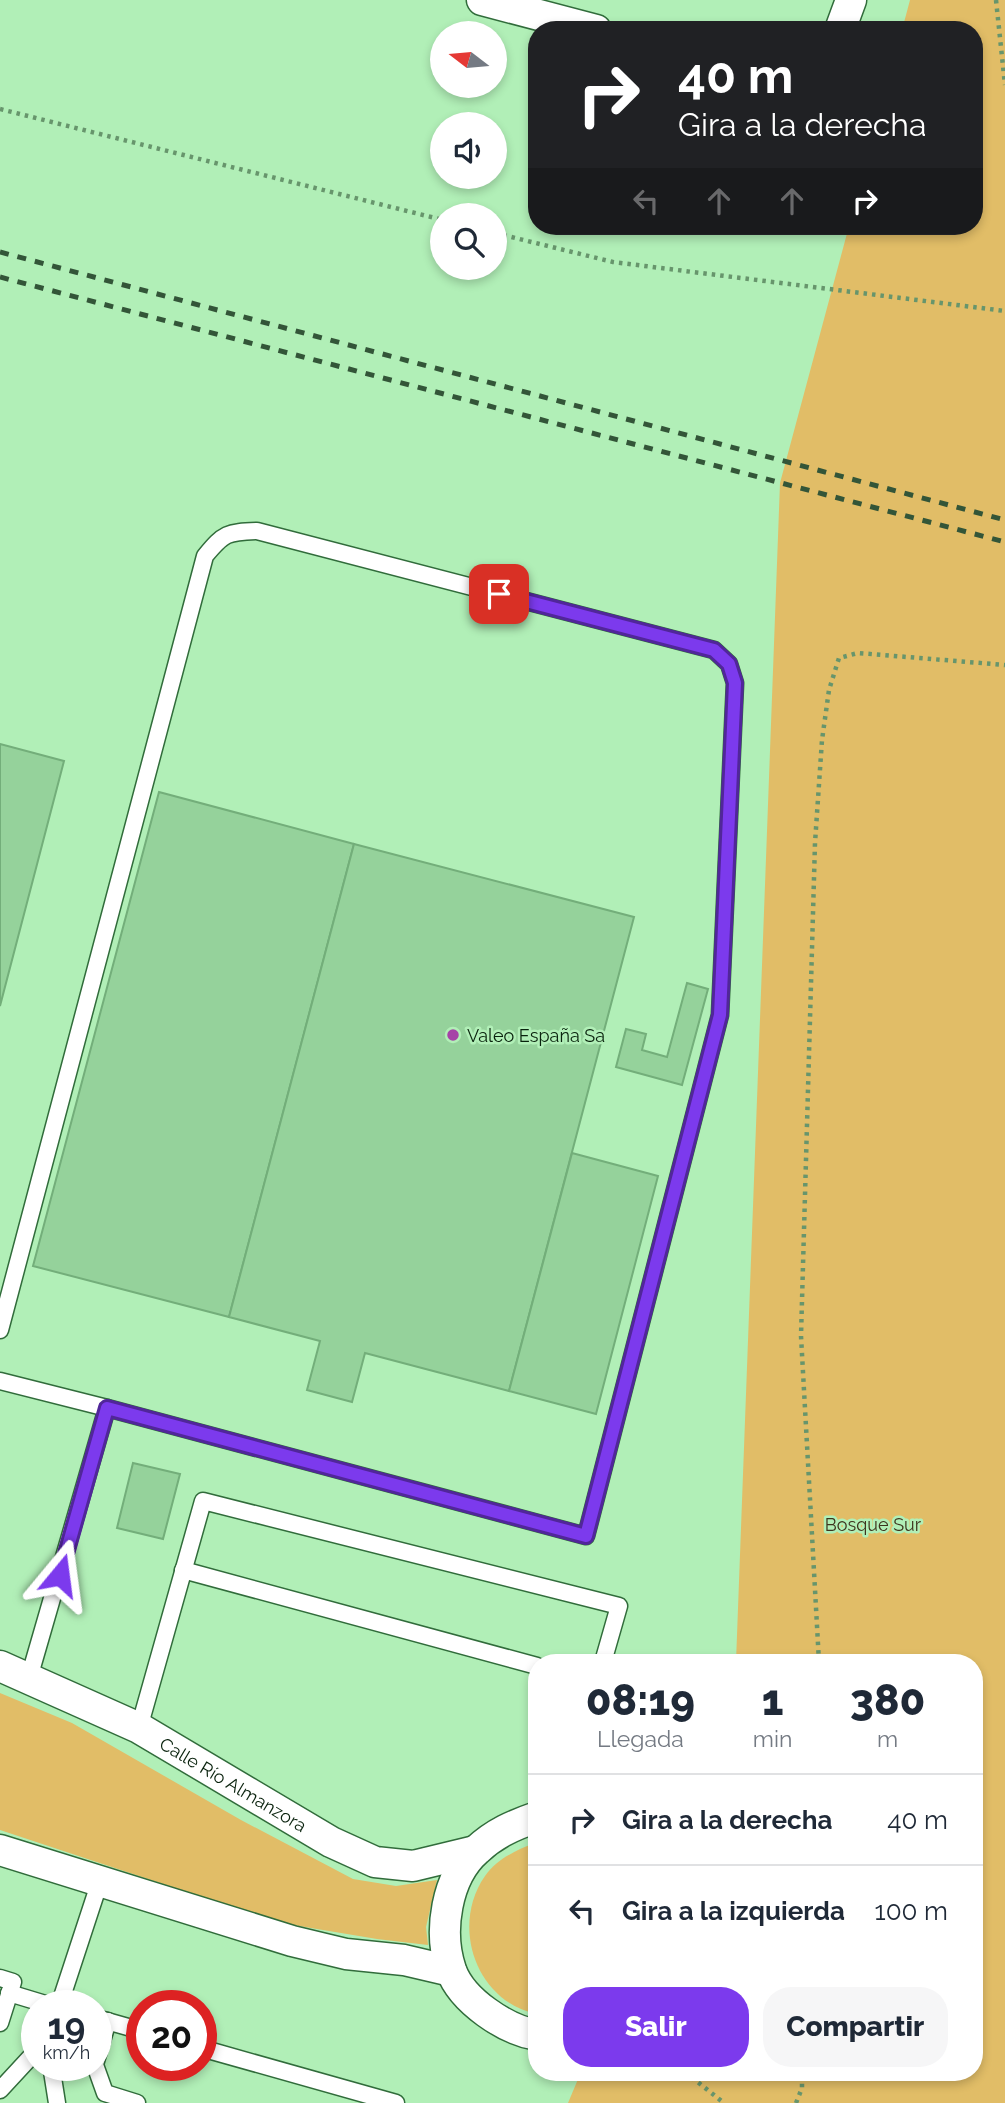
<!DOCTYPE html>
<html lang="es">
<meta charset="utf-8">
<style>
:root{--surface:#fff;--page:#f6f6f7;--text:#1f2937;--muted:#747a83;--line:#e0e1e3;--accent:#7c3aed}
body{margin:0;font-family:Raleway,sans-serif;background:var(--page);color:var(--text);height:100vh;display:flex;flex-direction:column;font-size:26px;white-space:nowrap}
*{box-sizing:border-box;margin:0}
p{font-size:23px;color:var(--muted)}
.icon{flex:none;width:38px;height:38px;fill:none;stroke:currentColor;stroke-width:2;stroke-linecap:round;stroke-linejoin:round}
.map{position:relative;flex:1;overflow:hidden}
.side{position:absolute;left:528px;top:1654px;width:455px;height:427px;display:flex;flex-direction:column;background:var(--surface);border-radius:28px;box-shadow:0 4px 10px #0003}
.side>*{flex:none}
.banner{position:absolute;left:528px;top:21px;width:455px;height:214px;border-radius:28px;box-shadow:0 4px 10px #0003;background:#202124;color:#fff;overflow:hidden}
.needle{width:46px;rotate:286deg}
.fabs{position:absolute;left:430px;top:21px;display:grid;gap:14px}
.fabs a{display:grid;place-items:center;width:77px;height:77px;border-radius:50%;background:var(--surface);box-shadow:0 4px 10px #0003;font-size:35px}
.speed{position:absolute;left:21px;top:1990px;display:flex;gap:14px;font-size:35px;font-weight:700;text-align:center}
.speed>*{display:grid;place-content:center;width:91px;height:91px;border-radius:50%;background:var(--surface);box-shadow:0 4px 10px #0003;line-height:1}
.speed small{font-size:18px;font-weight:400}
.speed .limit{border:10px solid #d22;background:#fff;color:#111}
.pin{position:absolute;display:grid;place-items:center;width:60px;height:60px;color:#fff;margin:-30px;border-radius:14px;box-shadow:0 4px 10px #0006}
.me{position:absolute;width:77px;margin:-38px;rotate:16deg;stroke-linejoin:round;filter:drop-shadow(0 0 5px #0008)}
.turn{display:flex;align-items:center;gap:24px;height:147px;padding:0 35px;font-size:32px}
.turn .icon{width:91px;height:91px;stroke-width:2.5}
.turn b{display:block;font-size:49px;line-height:60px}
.lanes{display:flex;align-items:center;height:66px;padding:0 35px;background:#0003;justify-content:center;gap:35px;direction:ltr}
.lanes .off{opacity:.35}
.eta{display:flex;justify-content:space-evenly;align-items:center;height:119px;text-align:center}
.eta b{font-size:42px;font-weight:800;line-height:49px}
.action{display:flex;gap:14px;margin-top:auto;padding:14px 35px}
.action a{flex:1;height:80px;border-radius:28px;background:var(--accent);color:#fff;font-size:28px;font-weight:800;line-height:80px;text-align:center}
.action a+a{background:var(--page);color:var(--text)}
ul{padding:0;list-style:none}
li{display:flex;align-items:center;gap:21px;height:91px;padding:0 35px;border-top:2px solid var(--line)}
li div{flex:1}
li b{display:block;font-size:26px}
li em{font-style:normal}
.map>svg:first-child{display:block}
.green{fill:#e1bd67}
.building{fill:#95d29b;stroke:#73ae7a;stroke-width:2}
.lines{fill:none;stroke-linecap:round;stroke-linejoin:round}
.service-casing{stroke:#316c3b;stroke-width:19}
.minor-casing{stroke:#316c3b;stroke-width:33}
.path{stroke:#67956c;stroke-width:4.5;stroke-dasharray:3.5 5;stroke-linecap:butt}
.service{stroke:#fff;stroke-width:16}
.minor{stroke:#fff;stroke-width:30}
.rail{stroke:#335538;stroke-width:5;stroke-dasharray:9 9;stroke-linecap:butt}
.route-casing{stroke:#51269a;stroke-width:18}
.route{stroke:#7c3aed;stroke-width:12}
.poi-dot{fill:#a642a7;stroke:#b1efb7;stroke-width:2.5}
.labels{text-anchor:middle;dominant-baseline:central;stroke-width:5;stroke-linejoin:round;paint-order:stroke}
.poi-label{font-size:18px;fill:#09220d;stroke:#b1efb7;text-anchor:start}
.park-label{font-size:18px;fill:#3e341d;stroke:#b1efb7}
.street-label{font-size:18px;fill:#09220d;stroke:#b1efb7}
</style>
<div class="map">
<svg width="1005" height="2103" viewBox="0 0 1005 2103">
<rect width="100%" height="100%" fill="#b1efb7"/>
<g class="green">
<path d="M910,0H1005V2103H568L581,2072H975V1662H736L780,483L849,226H975V30H902Z"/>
<path d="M0,1693L72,1723L241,1820L353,1879L396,1886L437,1880L426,1927L428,1945L377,1939L281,1923L0,1830Z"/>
<path d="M534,1843H537V2014C476,2002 450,1926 485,1876C497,1859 515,1851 534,1843Z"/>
</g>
<g class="building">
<path d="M0,744L64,761L0,1006Z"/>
<path d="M159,792L354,844L229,1317L33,1266Z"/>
<path d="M354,844L634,917L509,1391L365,1353L352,1402L307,1390L320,1341L229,1317Z"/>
<path d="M687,983L708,989L682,1085L616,1067L626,1029L646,1034L642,1050L667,1057Z"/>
<path d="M572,1153L658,1176L596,1414L509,1391Z"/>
<path d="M133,1463L180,1474L163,1539L117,1528Z"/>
</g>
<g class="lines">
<g class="service-casing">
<g id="service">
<path d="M0,1330L205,556C224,533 227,532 257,531L714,650L729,664L735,683L720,1015L586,1536L107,1408L0,1381"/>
<path d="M183,1570L537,1666"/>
<path d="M29,1678L107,1408"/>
<path d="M139,1728L203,1501L619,1606L603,1662"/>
<path d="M0,1978L13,1982L0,2023"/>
<path d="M9,1993L52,2006"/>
<path d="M59,2006L100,1881"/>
<path d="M96,2018L142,2031"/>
<path d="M201,2048L396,2103"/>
<path d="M96,2061L108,2021"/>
<path d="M51,2065L57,2103"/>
<path d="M95,2065L105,2093L137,2103"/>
<path d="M0,2090L37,2050"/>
</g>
</g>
<g class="minor-casing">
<g id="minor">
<path d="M482,0L596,30"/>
<path d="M840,30L851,0"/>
<path id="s1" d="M0,1666L139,1728L331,1842L375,1862L413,1866L475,1851"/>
<path d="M537,1817C514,1825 495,1833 477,1850C446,1877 438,1932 451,1970C462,2001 506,2030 537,2035"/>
<path d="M0,1850L292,1941L346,1954L404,1960L451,1971"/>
</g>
</g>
<g class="path">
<path d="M996,0L1005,85"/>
<path d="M0,109L443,220"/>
<path d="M495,233L613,262L1005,311"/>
<path d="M819,1662L801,1336L815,843L822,740L829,690L839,658L858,653L1005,665"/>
<path d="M685,2072L724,2103"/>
<path d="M796,2103L802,2088V2072"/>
</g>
<use href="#service" class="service"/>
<use href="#minor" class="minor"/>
<g class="rail">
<path d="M0,252L1005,520"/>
<path d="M0,277L1005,542"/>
</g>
</g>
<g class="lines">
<g class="route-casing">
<path id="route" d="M60,1575L107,1408L586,1536L720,1015L735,683L729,664L714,650L499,594"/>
</g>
<use href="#route" class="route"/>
</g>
<circle class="poi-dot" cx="453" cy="1035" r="7"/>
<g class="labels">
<g class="poi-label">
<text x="467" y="1035">Valeo España Sa</text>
</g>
<g class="park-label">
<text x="873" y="1524">Bosque Sur</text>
</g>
<g class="street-label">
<text stroke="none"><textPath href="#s1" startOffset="262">Calle Río Almanzora</textPath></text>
</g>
</g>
</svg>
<div class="fabs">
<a><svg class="needle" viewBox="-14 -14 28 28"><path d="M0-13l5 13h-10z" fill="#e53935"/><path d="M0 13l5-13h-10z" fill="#747a83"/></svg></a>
<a><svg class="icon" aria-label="sound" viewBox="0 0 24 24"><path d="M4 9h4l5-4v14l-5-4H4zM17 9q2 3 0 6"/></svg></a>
<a><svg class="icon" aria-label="search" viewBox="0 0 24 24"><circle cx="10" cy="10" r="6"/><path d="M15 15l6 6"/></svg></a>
</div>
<div class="speed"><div>19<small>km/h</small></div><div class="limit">20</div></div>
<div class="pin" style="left:499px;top:594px;background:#d93025"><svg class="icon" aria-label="arrive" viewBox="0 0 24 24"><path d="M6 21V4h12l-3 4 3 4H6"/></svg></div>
<svg class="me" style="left:60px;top:1575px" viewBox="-20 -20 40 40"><path d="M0-17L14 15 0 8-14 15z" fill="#7c3aed" stroke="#fff" stroke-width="4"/></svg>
<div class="banner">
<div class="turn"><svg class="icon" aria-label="right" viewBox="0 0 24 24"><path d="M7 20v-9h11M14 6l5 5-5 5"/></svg><div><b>40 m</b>Gira a la derecha</div></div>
<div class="lanes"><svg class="icon off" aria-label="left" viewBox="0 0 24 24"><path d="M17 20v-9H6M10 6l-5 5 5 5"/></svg><svg class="icon off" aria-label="ahead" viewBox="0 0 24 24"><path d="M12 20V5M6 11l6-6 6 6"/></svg><svg class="icon off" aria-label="ahead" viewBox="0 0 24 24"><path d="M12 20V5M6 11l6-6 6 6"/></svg><svg class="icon" aria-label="right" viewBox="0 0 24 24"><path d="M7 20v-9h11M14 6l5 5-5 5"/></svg></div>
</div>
<section class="side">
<div class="eta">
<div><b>08:19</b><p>Llegada</p></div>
<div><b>1</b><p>min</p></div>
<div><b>380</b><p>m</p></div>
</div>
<ul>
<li><svg class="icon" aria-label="right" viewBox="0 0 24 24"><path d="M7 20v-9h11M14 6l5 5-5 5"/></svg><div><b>Gira a la derecha</b></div><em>40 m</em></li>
<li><svg class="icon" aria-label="left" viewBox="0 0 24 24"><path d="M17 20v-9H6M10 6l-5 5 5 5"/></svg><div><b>Gira a la izquierda</b></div><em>100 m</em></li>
</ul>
<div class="action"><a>Salir</a><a>Compartir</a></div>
</section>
</div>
